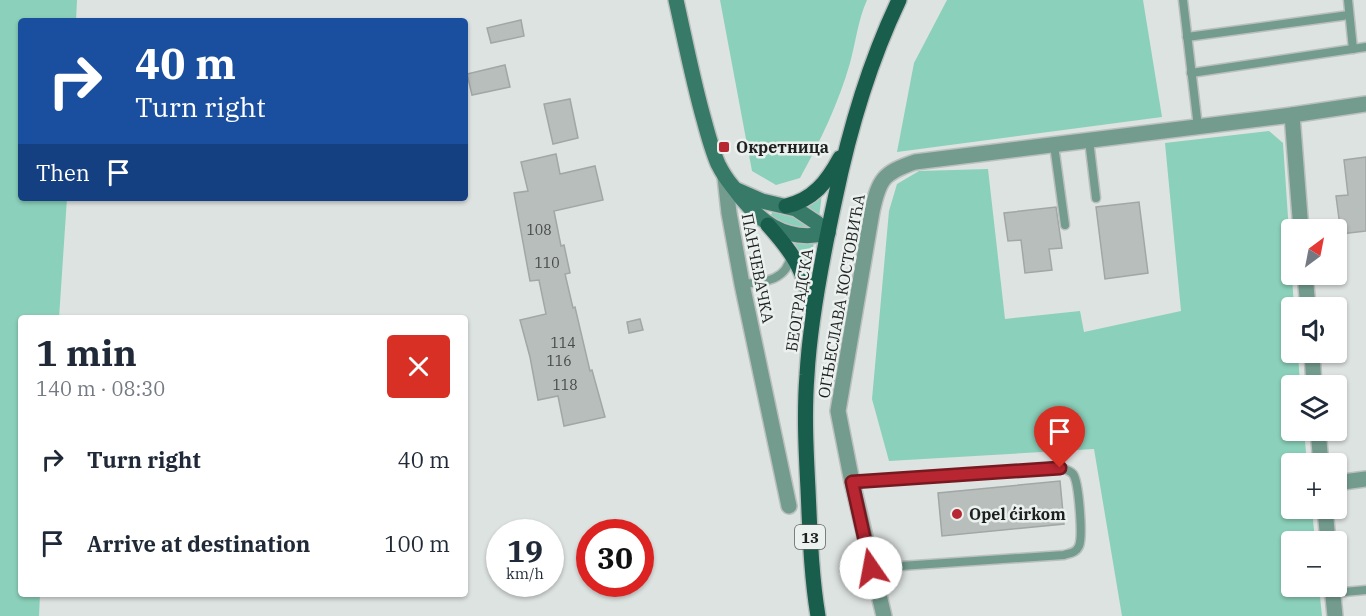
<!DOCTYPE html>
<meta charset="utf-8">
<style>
:root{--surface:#fff;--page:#f6f6f7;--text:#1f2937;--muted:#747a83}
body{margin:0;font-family:"IBM Plex Serif",serif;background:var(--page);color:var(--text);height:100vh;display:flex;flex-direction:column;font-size:22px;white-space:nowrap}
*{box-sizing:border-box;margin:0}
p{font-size:20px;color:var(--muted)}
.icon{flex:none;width:33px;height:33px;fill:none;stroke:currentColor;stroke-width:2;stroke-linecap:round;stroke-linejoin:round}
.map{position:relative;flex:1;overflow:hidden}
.side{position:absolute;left:18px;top:315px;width:450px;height:282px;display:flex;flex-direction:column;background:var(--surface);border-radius:6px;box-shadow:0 2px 4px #0004}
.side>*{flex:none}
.banner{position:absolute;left:18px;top:18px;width:450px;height:183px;border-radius:6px;box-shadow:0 2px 4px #0004;background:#1a4fa0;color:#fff;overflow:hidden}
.needle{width:39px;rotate:32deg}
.buttons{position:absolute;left:1281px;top:219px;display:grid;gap:12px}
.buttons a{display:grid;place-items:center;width:66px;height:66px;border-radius:6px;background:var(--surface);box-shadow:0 2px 4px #0004;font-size:30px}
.speed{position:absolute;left:486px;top:519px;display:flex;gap:12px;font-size:30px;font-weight:700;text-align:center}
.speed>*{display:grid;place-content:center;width:78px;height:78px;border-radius:50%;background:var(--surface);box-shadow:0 2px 4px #0004;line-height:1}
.speed small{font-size:15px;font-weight:400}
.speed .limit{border:9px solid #d22;background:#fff;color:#111}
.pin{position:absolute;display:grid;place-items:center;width:51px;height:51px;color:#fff;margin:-62px -26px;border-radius:50% 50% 50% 0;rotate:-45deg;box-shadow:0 0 6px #0007}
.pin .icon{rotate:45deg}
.me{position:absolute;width:66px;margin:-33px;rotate:348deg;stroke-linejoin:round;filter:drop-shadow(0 0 4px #0008)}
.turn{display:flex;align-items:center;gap:21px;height:126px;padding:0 18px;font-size:27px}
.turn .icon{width:78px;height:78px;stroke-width:2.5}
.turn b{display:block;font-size:42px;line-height:51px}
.then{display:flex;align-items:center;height:57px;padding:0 18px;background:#0003;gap:12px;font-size:22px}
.round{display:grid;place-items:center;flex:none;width:63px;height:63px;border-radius:6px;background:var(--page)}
.summary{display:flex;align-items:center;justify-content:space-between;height:102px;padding:0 18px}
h1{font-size:36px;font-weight:700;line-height:45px}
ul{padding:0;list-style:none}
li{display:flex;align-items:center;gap:18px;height:84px;padding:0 18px}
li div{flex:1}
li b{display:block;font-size:22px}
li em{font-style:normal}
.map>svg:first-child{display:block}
.green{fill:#8bd0ba}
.building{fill:#b8bebc;stroke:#a1a7a5;stroke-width:1.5}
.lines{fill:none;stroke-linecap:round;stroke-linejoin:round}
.lane-casing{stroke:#bbc0be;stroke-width:11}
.street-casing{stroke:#bbc0be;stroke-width:18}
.secondary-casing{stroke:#bbc0be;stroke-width:18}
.primary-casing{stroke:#bbc0be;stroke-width:18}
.lane{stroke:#739c8f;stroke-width:8}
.street{stroke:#739c8f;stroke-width:15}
.secondary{stroke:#387a68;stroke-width:15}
.primary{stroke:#195e4d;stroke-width:15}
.route-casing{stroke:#771920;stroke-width:15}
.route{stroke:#b72631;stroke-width:10}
.poi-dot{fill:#b72631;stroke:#eaf1ee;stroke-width:2}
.labels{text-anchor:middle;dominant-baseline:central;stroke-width:5;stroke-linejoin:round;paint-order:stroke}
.number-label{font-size:14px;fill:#444846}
.shield{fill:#eaf1ee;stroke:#5b5f5d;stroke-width:1.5}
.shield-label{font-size:15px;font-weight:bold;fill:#1e201f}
.poi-label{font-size:16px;font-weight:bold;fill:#1e201f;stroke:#eaf1ee;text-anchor:start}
.street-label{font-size:16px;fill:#1e201f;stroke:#eaf1ee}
</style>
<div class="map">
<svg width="1366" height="616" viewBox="0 0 1366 616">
<rect width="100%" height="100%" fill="#dde3e1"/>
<g class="green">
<path d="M0,0H77L76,21H21V198H67L59,318H21V594H40L39,616H0Z"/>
<path d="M720,0H867C858,20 856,41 850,63C839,102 820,142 800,178L776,185L752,171Z"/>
<path d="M947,0H1143L1162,117L897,152L914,63Z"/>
<path d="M1269,131L1283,143L1294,307L1292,308V352L1298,353L1300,385L1292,386V430L1304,431L1307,463L1292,464V508L1312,509L1315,541L1292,542V586L1319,587L1322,616H1122L1094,449L889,461L872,399L889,211L897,184L919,171L988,169L1005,319L1080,311L1084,332L1181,311L1165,143Z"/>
<path d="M822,193L819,218L805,208Z"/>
<path d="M773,210L797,215L813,230L788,227L771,215Z"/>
<path d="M814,241L809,273L794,242Z"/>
</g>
<g class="building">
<path d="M521,20L524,36L491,43L487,28Z"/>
<path d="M505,65L510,87L472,95L467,74Z"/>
<path d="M570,99L578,138L553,144L544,104Z"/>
<path d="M556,154L560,174L595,166L603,200L554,211L561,246L564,245L570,273L565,274L573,308L575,307L590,371L592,370L605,417L564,426L558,396L538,400L530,357L520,320L546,314L539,280L530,281L514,193L528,191L521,162Z"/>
<path d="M1366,157V231L1341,234L1336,196L1348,195L1344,160Z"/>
<path d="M1139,202L1148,273L1105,279L1096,207Z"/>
<path d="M1056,207L1062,248L1049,249L1052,270L1025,273L1021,240L1008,241L1004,213Z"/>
<path d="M640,319L643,330L629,333L627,322Z"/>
<path d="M1060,481L1064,524L942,536L938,493Z"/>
</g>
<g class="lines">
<g class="lane-casing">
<g id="lane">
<path d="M1183,0L1198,127"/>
<path d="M1348,0L1353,49"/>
<path d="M1187,37L1349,15"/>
<path d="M1191,73L1366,47"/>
<path d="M1089,140L1096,198"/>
<path d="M1054,145L1065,225"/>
<path d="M742,284C764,282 787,281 791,255"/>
<path d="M852,482L1060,468C1064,469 1070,470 1073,474C1079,482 1083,537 1079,546C1076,553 1070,553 1064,555L871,568"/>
<path d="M1333,593L1366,590"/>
</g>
</g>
<g class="street-casing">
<g id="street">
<path d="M1292,115L1301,230"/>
<path d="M725,177L729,213L742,284L789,506"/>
<path d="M1305,274L1308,308"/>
<path d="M1312,352L1314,386"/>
<path d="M1318,430L1321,464"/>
<path d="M1336,483L1366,479"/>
<path d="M1325,508L1328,542"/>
<path d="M1332,586L1335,616"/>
<path d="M884,616L852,482L838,411L872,212C879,179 883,173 915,162L1292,115L1366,104"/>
</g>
</g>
<g class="secondary-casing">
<g id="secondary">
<path d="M676,0C685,40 693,81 704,120C708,135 712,150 718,164C722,172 727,180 733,187C757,220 784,244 828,233"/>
<path d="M737,190L762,201L796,209L817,223L828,233"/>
</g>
</g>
<g class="primary-casing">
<g id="primary">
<path d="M786,206C813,200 827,182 840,158"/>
<path d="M768,225C794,254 804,270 812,308"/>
<path d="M818,616C811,574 810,532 808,489C806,451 804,413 807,375C810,319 823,254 835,199C849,131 869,63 899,0"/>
</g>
</g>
<use href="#lane" class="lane"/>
<use href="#street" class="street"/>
<use href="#secondary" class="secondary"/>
<use href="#primary" class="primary"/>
</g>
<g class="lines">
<g class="route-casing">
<path id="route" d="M871,568L852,482L1060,468"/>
</g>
<use href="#route" class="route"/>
</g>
<g class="poi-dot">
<rect x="718" y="141" width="12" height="12" rx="3"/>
<circle cx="957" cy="514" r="6"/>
</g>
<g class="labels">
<g class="number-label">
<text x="539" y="230">108</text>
<text x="547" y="263">110</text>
<text x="563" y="343">114</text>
<text x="559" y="361">116</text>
<text x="565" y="385">118</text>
</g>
<rect class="shield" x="795" y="525" width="30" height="24" rx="4.5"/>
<g class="shield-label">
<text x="810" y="537">13</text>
</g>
<g class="poi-label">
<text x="736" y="147">Окретница</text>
<text x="969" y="514">Opel ćirkom</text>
</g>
<g class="street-label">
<text transform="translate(758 268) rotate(79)">ПАНЧЕВАЧКА</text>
<text transform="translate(841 296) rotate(-80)">ОГЊЕСЛАВА КОСТОВИЋА</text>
<text transform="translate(799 300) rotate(-81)">БЕОГРАДСКА</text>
</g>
</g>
</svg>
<div class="buttons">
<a><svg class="needle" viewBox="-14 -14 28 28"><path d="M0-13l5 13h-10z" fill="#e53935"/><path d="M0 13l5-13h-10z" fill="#747a83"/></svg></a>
<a><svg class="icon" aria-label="sound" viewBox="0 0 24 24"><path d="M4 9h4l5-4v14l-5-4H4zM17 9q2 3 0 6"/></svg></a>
<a><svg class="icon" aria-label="layers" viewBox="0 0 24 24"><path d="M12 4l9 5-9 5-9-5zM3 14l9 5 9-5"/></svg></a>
<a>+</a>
<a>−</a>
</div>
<div class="speed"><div>19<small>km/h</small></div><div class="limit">30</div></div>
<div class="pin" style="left:1060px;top:468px;background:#d93025"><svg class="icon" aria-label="arrive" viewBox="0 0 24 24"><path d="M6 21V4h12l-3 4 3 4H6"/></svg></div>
<svg class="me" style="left:871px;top:568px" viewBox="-20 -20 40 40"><circle r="19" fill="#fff"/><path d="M0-13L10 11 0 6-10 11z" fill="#b72631"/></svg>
<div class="banner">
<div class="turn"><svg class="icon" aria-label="right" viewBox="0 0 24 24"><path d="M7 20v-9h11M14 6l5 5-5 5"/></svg><div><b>40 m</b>Turn right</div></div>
<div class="then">Then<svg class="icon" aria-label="arrive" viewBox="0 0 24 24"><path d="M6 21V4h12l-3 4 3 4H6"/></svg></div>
</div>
<section class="side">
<div class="summary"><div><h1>1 min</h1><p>140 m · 08:30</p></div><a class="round" style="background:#d93025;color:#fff"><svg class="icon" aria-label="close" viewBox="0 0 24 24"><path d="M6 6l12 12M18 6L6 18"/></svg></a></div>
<ul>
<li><svg class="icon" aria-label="right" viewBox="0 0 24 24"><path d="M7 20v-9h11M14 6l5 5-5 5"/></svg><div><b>Turn right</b></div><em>40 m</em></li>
<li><svg class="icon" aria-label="arrive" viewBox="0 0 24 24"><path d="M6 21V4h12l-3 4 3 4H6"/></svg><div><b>Arrive at destination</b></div><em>100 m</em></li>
</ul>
</section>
</div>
